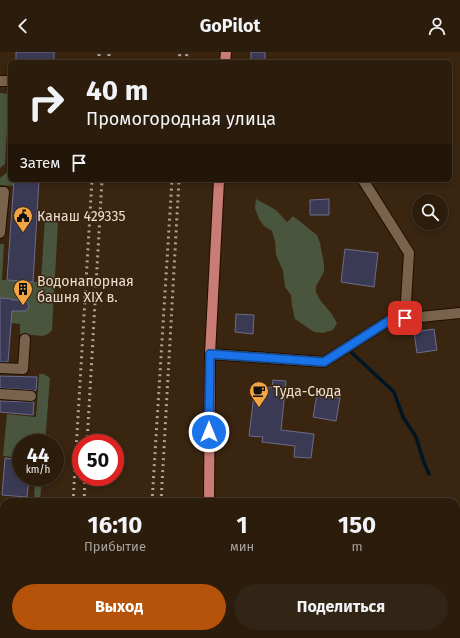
<!DOCTYPE html>
<html lang="ru">
<meta charset="utf-8">
<style>
:root{--surface:#2b1c0c;--page:#332515;--text:#f1f3f6;--muted:#a6a19d;--line:#473a2d;--accent:#b45309}
body{margin:0;font-family:"Fira Sans",sans-serif;background:var(--page);color:var(--text);height:100vh;display:flex;flex-direction:column;font-size:15px;white-space:nowrap}
*{box-sizing:border-box;margin:0}
p{font-size:13px;color:var(--muted)}
.icon{flex:none;width:22px;height:22px;fill:none;stroke:currentColor;stroke-width:2;stroke-linecap:round;stroke-linejoin:round}
.map{position:relative;flex:1;overflow:hidden}
.sheet{position:absolute;left:0px;top:446px;width:460px;height:140px;display:flex;flex-direction:column;background:var(--surface);border-radius:12px 12px 0 0;box-shadow:0 2px 6px #0003,0 0 0 1px var(--line)}
.sheet>*{flex:none}
.banner{position:absolute;left:8px;top:8px;width:444px;height:122px;border-radius:6px;box-shadow:0 2px 6px #0003,0 0 0 1px var(--line);background:#2b1c0c;color:var(--text);overflow:hidden}
.buttons{position:absolute;left:412px;top:142px;display:grid;gap:8px}
.buttons a{display:grid;place-items:center;width:36px;height:36px;border-radius:50%;background:var(--surface);box-shadow:0 2px 6px #0003,0 0 0 1px var(--line);font-size:20px}
.speed{position:absolute;left:12px;top:382px;display:flex;gap:8px;font-size:20px;font-weight:700;text-align:center}
.speed>*{display:grid;place-content:center;width:52px;height:52px;border-radius:50%;background:var(--surface);box-shadow:0 2px 6px #0003,0 0 0 1px var(--line);line-height:1}
.speed small{font-size:10px;font-weight:400}
.speed .limit{border:6px solid #d22;background:#fff;color:#111}
.pin{position:absolute;display:grid;place-items:center;width:34px;height:34px;color:#fff;margin:-17px;border-radius:8px;box-shadow:0 2px 6px #0006}
.me{position:absolute;width:44px;margin:-22px;rotate:0deg;stroke-linejoin:round;filter:drop-shadow(0 0 3px #0008)}
.turn{display:flex;align-items:center;gap:14px;height:84px;padding:0 12px;font-size:18px}
.turn .icon{width:52px;height:52px;stroke-width:2.5}
.turn b{display:block;font-size:28px;line-height:34px}
.then{display:flex;align-items:center;height:38px;padding:0 12px;background:#0003;gap:8px;font-size:15px}
.eta{display:flex;justify-content:space-evenly;align-items:center;height:68px;text-align:center}
.eta b{font-size:24px;font-weight:700;line-height:28px}
.cta{display:flex;gap:8px;margin-top:auto;padding:8px 12px}
.cta a{flex:1;height:46px;border-radius:24px;background:var(--accent);color:#fff;font-size:16px;font-weight:700;line-height:46px;text-align:center}
.cta a+a{background:var(--page);color:var(--text)}
header{display:flex;justify-content:space-between;align-items:center;height:52px;padding:0 12px;background:var(--surface);font-size:18px;font-weight:700}
.map>svg:first-child{display:block}
.green{fill:#49553c}
.lines{fill:none;stroke-linecap:round;stroke-linejoin:round}
.stream{stroke:#001524;stroke-width:3.5}
.building{fill:#3b3a54;stroke:#6d6c89}
.minor-casing{stroke:#200e00;stroke-width:12}
.major-casing{stroke:#200e00;stroke-width:12}
.minor{stroke:#7a634c;stroke-width:10}
.major{stroke:#c97c75;stroke-width:10}
.rail{stroke:#b1a192;stroke-width:3;stroke-dasharray:2 4;stroke-linecap:butt}
.route-casing{stroke:#114b97;stroke-width:10}
.route{stroke:#1a73e8;stroke-width:7}
.labels{text-anchor:middle;dominant-baseline:central;stroke-width:3;stroke-linejoin:round;paint-order:stroke}
.poi-label{font-size:14px;fill:#ebded1;stroke:#392510;text-anchor:start}
</style>
<header><svg class="icon" aria-label="back" viewBox="0 0 24 24"><path d="M15 5l-7 7 7 7"/></svg>GoPilot<svg class="icon" aria-label="person" viewBox="0 0 24 24"><circle cx="12" cy="8" r="4"/><path d="M4 21q1-7 8-7t8 7"/></svg></header>
<div class="map">
<svg width="460" height="586" viewBox="0 0 460 586">
<rect width="100%" height="100%" fill="#392510"/>
<g class="green">
<path d="M0,41L9,42L5,112L0,116Z"/>
<path d="M10,118V128H14V134L0,133V126Z"/>
<path d="M256,147L276,158L287,170L293,164L317,183L320,191L324,212V220L316,234V240L320,248L331,261L337,271L333,278L323,281L314,280L295,267L292,254L291,243L285,235L283,219L276,203L275,189L272,179L264,174L259,167L255,156Z"/>
<path d="M45,164L58,171L52,278L48,282L43,284L20,282V272L11,271L12,247L0,246V192H4L2,228L41,230Z"/>
<path d="M39,322H44L50,326L45,391H21V406L3,404L7,362L36,365Z"/>
<path d="M35,425H42L40,450H34Z"/>
</g>
<g class="lines">
<g class="stream">
<path d="M351,300L394,340L403,365L416,385L423,408L429,422"/>
<path d="M456,490L460,493"/>
</g>
</g>
<g class="building">
<rect x="16" y="0" width="38" height="10"/>
<rect x="251" y="0" width="14" height="10"/>
<path d="M14,128H39L33,230L7,228Z"/>
<path d="M329,147V163H310V148Z"/>
<path d="M345,197L378,201L374,235L341,230Z"/>
<path d="M0,246L12,247V248H24L27,250L29,253L28,257L25,259H12L8,310H0Z"/>
<path d="M236,262L254,263L253,282L235,280Z"/>
<path d="M434,277L437,298L417,301L414,280Z"/>
<path d="M0,324L37,325L36,338L35,339L31,338L0,336Z"/>
<path d="M273,328L286,329L281,378L314,382L311,406L294,405L295,394L262,390L263,385L249,384L255,334L272,336Z"/>
<path d="M317,342L340,346L336,369L313,365Z"/>
<path d="M0,349L31,350H34L33,363L0,360Z"/>
<path d="M5,406L21,408V425H29L27,445L2,443Z"/>
</g>
<g class="lines">
<g class="minor-casing">
<g id="minor">
<path d="M0,29H10"/>
<path d="M363,128L409,201L405,266"/>
<path d="M0,140H4L0,181"/>
<path d="M210,302L324,310L390,268L460,261"/>
<path d="M0,316L23,317L25,287"/>
<path d="M0,342L31,344"/>
<path d="M456,570H460"/>
</g>
</g>
<g class="major-casing">
<g id="major">
<path d="M225,10L226,0"/>
<path d="M209,450L210,302L219,128"/>
<path d="M209,582V586"/>
</g>
</g>
<use href="#minor" class="minor"/>
<use href="#major" class="major"/>
<g class="rail">
<path d="M99,10V0"/>
<path d="M109,10V0"/>
<path d="M179,10L180,0"/>
<path d="M186,10L187,0"/>
<path d="M87,391L102,128"/>
<path d="M73,450L92,128"/>
<path d="M84,450L85,425"/>
<path d="M152,450L172,128"/>
<path d="M161,450L179,128"/>
<path d="M66,586V582"/>
<path d="M76,586V582"/>
<path d="M144,586V582"/>
<path d="M153,586V582"/>
</g>
</g>
<g class="lines">
<g class="route-casing">
<path id="route" d="M209,380L210,302L324,310L390,268L405,266"/>
</g>
<use href="#route" class="route"/>
</g>
<defs>
<g id="civic-pin" transform="scale(1)"><path d="M0 17L-7.5 6A9.5 9.5 0 1 1 7.5 6Z" fill="#f3a443" stroke="#392510"/><path d="M-.6-6.5H3V-4.5H.6V-3L4-1V1h2V6H-6V1h2V-1L-.6-3ZM-1.2 2.5V6h2.4V2.5Z" fill="#111"/></g>
<g id="building-pin" transform="scale(1)"><path d="M0 17L-7.5 6A9.5 9.5 0 1 1 7.5 6Z" fill="#f3a443" stroke="#392510"/><path d="M-4-6H4V6H1V3H-1V6H-4ZM-2.5-4.3h1.7v1.8h-1.7ZM.8-4.3h1.7v1.8H.8ZM-2.5-1h1.7V.8h-1.7ZM.8-1h1.7V.8H.8Z" fill="#111"/></g>
<g id="cafe-pin" transform="scale(1)"><path d="M0 17L-7.5 6A9.5 9.5 0 1 1 7.5 6Z" fill="#f3a443" stroke="#392510"/><path d="M-5.5-4.5H6V0H3Q3 3.5 0 3.5H-2.5Q-5.5 3.5-5.5 0ZM3-3.2v2h1.7v-2ZM-6 4.5H4V6H-6Z" fill="#111"/></g>
</defs>
<g fill-rule="evenodd">
<use href="#civic-pin" x="23" y="164"/>
<use href="#building-pin" x="23" y="237"/>
<use href="#cafe-pin" x="259" y="339"/>
</g>
<g class="labels">
<g class="poi-label">
<text x="37" y="164">Канаш 429335</text>
<text x="37" y="229">Водонапорная<tspan x="37" dy="16">башня XIX в.</tspan></text>
<text x="273" y="339">Туда-Сюда</text>
</g>
</g>
</svg>
<div class="buttons">
<a><svg class="icon" aria-label="search" viewBox="0 0 24 24"><circle cx="10" cy="10" r="6"/><path d="M15 15l6 6"/></svg></a>
</div>
<div class="speed"><div>44<small>km/h</small></div><div class="limit">50</div></div>
<div class="pin" style="left:405px;top:266px;background:#d93025"><svg class="icon" aria-label="arrive" viewBox="0 0 24 24"><path d="M6 21V4h12l-3 4 3 4H6"/></svg></div>
<svg class="me" style="left:209px;top:380px" viewBox="-20 -20 40 40"><circle r="17" fill="#1a73e8" stroke="#fff" stroke-width="3"/><path d="M0-11L8 9 0 5-8 9z" fill="#fff"/></svg>
<div class="banner">
<div class="turn"><svg class="icon" aria-label="right" viewBox="0 0 24 24"><path d="M7 20v-9h11M14 6l5 5-5 5"/></svg><div><b>40 m</b>Промогородная улица</div></div>
<div class="then">Затем<svg class="icon" aria-label="arrive" viewBox="0 0 24 24"><path d="M6 21V4h12l-3 4 3 4H6"/></svg></div>
</div>
<section class="sheet">
<div class="eta">
<div><b>16:10</b><p>Прибытие</p></div>
<div><b>1</b><p>мин</p></div>
<div><b>150</b><p>m</p></div>
</div>
<div class="cta"><a>Выход</a><a>Поделиться</a></div>
</section>
</div>
